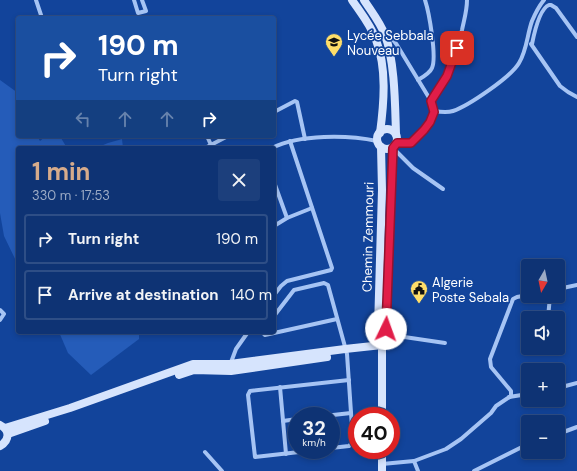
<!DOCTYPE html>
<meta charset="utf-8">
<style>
:root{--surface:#0e3374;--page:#1c3f7c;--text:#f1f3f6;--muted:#9baac5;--line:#2e4e86;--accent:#d6ab8b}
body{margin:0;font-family:"DM Sans",sans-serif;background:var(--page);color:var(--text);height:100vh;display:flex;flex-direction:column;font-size:15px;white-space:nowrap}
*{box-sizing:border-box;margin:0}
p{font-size:13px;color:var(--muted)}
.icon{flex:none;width:22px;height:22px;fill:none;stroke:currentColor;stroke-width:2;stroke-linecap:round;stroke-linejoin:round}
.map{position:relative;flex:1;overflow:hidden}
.details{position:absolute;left:16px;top:146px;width:260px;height:188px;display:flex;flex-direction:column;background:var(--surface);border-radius:4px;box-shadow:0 2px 6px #0003,0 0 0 1px var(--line)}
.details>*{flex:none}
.top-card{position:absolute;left:16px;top:16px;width:260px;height:122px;border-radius:4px;box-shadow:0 2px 6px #0003,0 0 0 1px var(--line);background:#1a4fa0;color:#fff;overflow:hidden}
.needle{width:26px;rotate:189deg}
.tools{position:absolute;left:521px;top:259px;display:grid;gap:8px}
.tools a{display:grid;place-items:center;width:44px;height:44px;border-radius:4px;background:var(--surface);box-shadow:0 2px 6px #0003,0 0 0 1px var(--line);font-size:20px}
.speed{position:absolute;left:288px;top:407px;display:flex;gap:8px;font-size:20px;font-weight:700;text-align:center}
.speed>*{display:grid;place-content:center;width:52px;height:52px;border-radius:50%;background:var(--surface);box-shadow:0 2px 6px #0003,0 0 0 1px var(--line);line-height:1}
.speed small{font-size:10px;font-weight:400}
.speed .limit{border:6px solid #d22;background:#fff;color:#111}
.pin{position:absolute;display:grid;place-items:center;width:34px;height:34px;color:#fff;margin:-17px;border-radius:8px;box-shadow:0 2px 6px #0006}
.me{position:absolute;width:44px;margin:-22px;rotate:3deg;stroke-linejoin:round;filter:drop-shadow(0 0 3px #0008)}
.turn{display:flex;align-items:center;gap:14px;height:84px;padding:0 16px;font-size:18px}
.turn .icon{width:52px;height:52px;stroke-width:2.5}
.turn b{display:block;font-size:28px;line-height:34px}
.lanes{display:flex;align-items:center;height:38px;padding:0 16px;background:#0003;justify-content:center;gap:20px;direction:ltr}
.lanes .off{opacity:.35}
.round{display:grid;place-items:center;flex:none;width:42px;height:42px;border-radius:4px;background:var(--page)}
.overview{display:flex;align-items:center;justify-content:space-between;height:68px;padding:0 16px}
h1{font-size:24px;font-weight:700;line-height:30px;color:var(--accent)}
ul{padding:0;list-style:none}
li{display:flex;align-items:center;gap:12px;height:50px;margin:0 8px 6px;padding:0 8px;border:2px solid var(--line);border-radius:4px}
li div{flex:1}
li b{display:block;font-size:15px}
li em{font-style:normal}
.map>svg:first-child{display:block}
.green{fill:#255cb9}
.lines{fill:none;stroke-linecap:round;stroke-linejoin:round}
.street{stroke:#a6c4f4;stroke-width:4}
.secondary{stroke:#d6e4fd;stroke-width:8}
.route-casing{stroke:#92132f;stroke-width:10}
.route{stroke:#e11d48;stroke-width:7}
.labels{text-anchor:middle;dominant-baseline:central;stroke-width:3.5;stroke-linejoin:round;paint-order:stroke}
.poi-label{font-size:13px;fill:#fff;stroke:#12449b;text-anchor:start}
.street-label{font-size:13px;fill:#fff;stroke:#12449b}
</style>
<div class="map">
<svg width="577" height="471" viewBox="0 0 577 471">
<rect width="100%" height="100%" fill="#12449b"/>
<g class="green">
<path d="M0,80L18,93V136H37L40,141L46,136H62L61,138L67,148H18V265L4,236L0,213Z"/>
<path d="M122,139L123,148H96L108,143Z"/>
<path d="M59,332H139V339L91,375L68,353Z"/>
</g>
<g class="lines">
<g class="street">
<path d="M36,0L42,18"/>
<path d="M134,0L138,13L146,11L142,0"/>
<path d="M386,35L391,37L397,45L431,101L434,111L430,122L424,130L411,143H397"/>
<path d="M531,44L560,86L568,92L577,97"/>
<path d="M532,44C534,34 539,9 549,5H551L556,8L577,37"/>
<path d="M418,80C423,77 430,73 432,68C437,57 429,12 425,0"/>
<path d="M431,101C448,78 455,58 462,30C464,20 467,11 467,0"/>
<path d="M434,111C440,112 447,113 453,111C468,106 511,77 519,63C527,50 527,35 532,21C535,14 539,6 544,0"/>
<path d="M274,112L295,101L297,102L305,139"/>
<path d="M207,136L211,145"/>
<path d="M205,148L228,136"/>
<path d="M272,148C300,134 348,135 377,141"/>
<path d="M393,148L413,168L443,189"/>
<path d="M274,182L287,218"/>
<path d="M274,226L287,218L312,208"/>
<path d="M558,289L577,285"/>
<path d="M274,295L281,286L287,281L331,270L332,268L290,141"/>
<path d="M0,310L4,314L0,320"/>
<path d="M274,316L294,290L324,283L328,285L347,354L353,442L349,446L331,448"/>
<path d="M548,318L550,296"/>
<path d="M262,332L265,335L337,319"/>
<path d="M384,334L445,343"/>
<path d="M230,365L236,349L248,332"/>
<path d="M280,387L286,454"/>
<path d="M558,388L577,383"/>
<path d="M509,397L528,394"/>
<path d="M324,416L351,413"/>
<path d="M283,421L297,419"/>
<path d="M558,434L577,427"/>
<path d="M317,450L255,457L248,395L250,391L349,380"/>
<path d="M205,452L222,471"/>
<path d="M414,461L418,471"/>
<path d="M382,464L414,461L446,449L461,439L491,413L496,406L511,396V391L491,367L490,359L513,299L517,297L528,295"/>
<path d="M474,471L528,444"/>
</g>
<g class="secondary">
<path d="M352,0C360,12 371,25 376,40C387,68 384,103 380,133"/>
<path d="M364,0C371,11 380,22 385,35C395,62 395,104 396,134"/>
<circle cx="387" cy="139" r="10"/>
<path d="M381,147L382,190L378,328L382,345V416"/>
<path d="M382,343L385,329L393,148"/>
<path d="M179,375L194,370L231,371L327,357"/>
<path d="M0,425C10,430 10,440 0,446"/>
<path d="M5,428L70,408L193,364H230L345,349L382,345"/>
<path d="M8,434L45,421"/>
<path d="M382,450V471"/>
</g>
</g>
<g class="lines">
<g class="route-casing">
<path id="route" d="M386,329L393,148L397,143H411L424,130L430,122L434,112L431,101L447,76L457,48"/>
</g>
<use href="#route" class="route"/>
</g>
<defs>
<g id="school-pin" transform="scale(0.9)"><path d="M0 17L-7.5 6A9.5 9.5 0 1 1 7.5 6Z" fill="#ffde69" stroke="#12449b"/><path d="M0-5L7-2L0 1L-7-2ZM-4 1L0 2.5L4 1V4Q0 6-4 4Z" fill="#111"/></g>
<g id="civic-pin" transform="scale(0.9)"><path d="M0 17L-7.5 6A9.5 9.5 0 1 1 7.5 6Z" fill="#ffde69" stroke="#12449b"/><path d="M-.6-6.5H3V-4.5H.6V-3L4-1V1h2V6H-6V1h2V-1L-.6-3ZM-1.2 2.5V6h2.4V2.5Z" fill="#111"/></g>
</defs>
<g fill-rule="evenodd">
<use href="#school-pin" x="334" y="42"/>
<use href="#civic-pin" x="419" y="289"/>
</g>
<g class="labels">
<g class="poi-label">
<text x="347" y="35">Lycée Sebbala<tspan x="347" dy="15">Nouveau</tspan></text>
<text x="432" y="282">Algerie<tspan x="432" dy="15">Poste Sebala</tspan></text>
</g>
<g class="street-label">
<text transform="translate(368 237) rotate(-89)">Chemin Zemmouri</text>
</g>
</g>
</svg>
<div class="tools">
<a><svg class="needle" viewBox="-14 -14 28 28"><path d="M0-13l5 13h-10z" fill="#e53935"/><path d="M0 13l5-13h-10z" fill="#9baac5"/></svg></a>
<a><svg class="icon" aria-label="sound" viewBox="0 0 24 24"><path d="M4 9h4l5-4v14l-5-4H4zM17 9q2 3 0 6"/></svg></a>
<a>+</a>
<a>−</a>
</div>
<div class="speed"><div>32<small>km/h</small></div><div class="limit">40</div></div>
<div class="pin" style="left:457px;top:48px;background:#d93025"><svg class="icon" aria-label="arrive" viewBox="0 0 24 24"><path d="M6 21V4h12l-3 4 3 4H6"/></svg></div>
<svg class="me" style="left:386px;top:329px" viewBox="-20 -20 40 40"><circle r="19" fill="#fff"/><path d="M0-13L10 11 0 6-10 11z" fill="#e11d48"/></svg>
<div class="top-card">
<div class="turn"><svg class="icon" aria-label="right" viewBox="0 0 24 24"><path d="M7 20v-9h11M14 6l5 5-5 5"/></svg><div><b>190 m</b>Turn right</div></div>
<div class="lanes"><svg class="icon off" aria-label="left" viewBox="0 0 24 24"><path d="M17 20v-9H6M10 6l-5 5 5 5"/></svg><svg class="icon off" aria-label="ahead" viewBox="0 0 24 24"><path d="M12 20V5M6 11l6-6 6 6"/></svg><svg class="icon off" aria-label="ahead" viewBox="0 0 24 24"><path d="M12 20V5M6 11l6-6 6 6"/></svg><svg class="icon" aria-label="right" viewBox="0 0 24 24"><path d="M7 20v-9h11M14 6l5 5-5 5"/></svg></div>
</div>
<section class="details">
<div class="overview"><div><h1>1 min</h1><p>330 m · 17:53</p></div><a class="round"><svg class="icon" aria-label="close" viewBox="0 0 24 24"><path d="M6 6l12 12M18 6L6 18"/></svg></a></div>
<ul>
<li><svg class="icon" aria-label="right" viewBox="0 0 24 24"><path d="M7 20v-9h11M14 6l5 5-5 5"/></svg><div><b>Turn right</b></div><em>190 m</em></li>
<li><svg class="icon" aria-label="arrive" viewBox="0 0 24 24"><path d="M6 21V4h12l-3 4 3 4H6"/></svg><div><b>Arrive at destination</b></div><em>140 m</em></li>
</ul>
</section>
</div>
